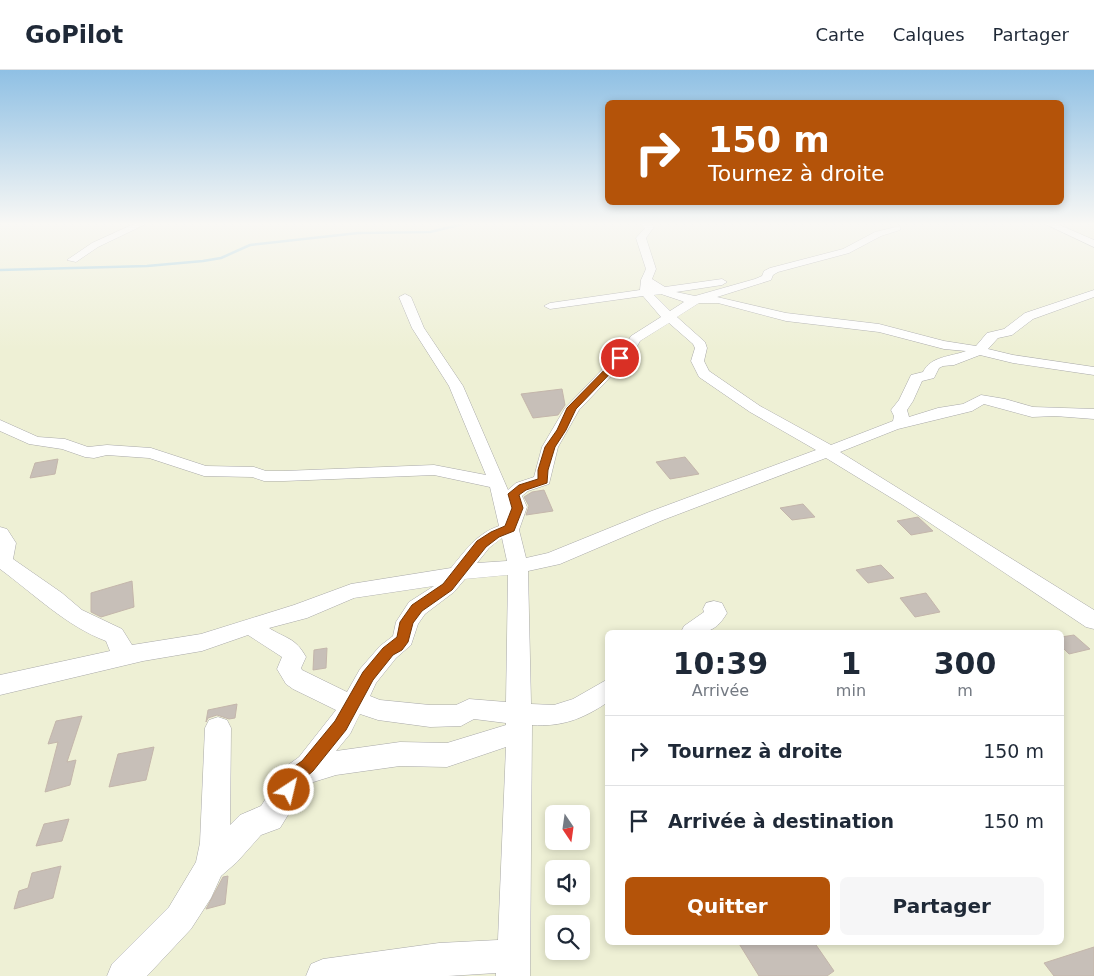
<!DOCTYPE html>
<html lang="fr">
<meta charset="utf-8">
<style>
:root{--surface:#fff;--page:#f6f6f7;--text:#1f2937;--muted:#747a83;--line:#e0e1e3;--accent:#b45309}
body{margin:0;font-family:"DejaVu Sans",sans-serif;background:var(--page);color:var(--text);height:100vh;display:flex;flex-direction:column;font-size:19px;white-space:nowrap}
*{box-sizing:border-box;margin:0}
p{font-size:16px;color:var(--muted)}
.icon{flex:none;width:28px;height:28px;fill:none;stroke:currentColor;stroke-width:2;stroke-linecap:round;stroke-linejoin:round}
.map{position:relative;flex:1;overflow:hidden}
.panel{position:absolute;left:605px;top:560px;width:459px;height:315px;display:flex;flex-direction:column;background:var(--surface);border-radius:8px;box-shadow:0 2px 8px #0003}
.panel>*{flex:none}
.top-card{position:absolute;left:605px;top:30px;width:459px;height:105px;border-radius:8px;box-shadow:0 2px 8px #0003;background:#b45309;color:#fff;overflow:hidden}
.needle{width:32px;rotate:167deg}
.controls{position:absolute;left:545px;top:735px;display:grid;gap:10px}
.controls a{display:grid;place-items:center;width:45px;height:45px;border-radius:8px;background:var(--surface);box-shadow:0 2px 8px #0003;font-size:25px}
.pin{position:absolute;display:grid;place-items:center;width:42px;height:42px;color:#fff;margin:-21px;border:2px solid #fff;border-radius:50%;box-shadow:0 1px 5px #0007}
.me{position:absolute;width:55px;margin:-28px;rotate:35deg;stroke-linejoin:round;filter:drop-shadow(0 0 4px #0008)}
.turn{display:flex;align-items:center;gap:18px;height:105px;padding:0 20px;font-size:22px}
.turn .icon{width:65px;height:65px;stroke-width:2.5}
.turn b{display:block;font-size:35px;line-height:42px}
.eta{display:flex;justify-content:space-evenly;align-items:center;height:85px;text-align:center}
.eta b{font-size:30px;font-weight:700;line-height:35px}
.button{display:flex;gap:10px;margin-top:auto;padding:10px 20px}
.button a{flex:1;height:58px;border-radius:8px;background:var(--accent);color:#fff;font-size:20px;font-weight:700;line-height:58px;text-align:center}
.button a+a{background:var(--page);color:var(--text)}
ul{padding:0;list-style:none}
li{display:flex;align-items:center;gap:15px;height:70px;padding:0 20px;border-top:1px solid var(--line)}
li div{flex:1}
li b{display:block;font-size:19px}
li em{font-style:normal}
header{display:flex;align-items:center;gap:30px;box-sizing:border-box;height:70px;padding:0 25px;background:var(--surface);border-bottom:1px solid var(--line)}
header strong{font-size:24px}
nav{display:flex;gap:28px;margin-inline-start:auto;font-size:18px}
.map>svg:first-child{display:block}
.farmland{fill:#eef0d5;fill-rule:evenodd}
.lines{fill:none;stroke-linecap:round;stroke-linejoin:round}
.stream{stroke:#aad3df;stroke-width:2.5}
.building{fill:#c7bfb8;stroke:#c4b6ab}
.minor-casing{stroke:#a9a9a9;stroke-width:1}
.minor{fill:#fff;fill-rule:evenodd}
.route{fill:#b45309;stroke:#753606}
</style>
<header>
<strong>GoPilot</strong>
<nav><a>Carte</a><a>Calques</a><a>Partager</a></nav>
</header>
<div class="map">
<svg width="1094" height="906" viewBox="0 0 1094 906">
<rect width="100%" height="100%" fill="#f2efe9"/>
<path class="farmland" d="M0,153H1094V906H0ZM608,562H1061V872H608ZM554,744H581V771H554ZM554,799H581V826H554ZM554,854H581V881H554Z"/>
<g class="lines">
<g class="stream">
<path d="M470,153H477"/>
<path d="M0,200L147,196L203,191L221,188L250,175L358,163L430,162L467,153"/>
</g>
</g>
<g class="building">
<path d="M562,319L565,335L558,345L533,348L521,324Z"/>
<path d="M685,387L699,404L670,409L656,392Z"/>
<path d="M58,389L55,404L30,408L35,393Z"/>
<path d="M544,420L553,441L526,445L529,436L524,427L532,422Z"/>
<path d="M803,434L815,447L792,450L780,438Z"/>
<path d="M918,447L933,461L911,465L897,451Z"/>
<path d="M881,495L894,508L868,513L856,500Z"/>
<path d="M132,511L134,537L101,547L91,542V523Z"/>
<path d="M926,523L940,542L915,547L900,528Z"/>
<path d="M1074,565L1090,579L1069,584L1061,576V567Z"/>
<path d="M327,578L326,598L313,600L314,580Z"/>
<path d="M237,634L235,648L229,649L217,645L208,648L206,652L208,640Z"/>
<path d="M82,646L67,692L76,690L70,715L45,722L58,672L48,674L56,651Z"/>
<path d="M154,677L146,710L109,717L118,684Z"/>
<path d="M69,749L62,771L36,776L44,754Z"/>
<path d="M61,796L53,828L14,839L19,821L28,818L32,803Z"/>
<path d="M228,806L225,834L206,839L223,807Z"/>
<path d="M738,872H814L834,901L827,906H759Z"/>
<path d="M1094,877V906H1054L1044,893Z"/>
</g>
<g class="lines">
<g class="minor-casing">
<g id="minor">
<path d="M136,153H148L98,177L76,192L67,190L92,173Z"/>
<path d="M640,153H650L654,157L646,168L656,199L652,209L665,217L722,209L727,212L722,215L676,222L695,226L755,209L762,206L764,201L770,198L843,179L875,162L900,156V160L881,166L849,183L778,202L773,205L771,210L717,227L786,243L879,254L944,271L976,276L987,263L1004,259L1025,243L1094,220V227L1033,249L1012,265L998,268L988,279L1013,285L1094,297V305L1013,293L980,285L954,295L943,296L939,298L934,308L922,311L913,331L907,340L909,347L938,338L963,334L981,325L1005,329L1033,337L1094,339V349L1055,346L1032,347L984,334L972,341L898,359L840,382L1094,540V559L1086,557L903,435L826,388L663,450L560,494L528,501L531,634L554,635L573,629L608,609V632C583,649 562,657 532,655L530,906H496V903L448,906H306L311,894L323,889L439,873L498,870L506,677L447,697L400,696L336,705L307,714L280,758L261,765L237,792L221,806L211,828L191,859L147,906H107L112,894L169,837L196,792L200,773L205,658L209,650L218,647L227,650L231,658L230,755L240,745L261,736L288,695L299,687L336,640L293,619L286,614L277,599L282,587L248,565L202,581L143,591L0,625V605L110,581L106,571C66,556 34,524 0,499V457L7,459L16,473L13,489L62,523L82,540L122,559L132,575L201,564L294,535L351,514L451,498C465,481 477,463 499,456L490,417L434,405L284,411H264L252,407L204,406L149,388L107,385L94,388L85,387L62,379L29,374L0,361V350L38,367L65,369L88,377L107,375L151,378L206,396L254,397L266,401H284L434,395L486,405L449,316L412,258L399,227L405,224L411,227L424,258L463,316L508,420L516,413L534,407L542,377L565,338L624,277L631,266L661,247L643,226L550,239L544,236L550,233L640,220L641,210L646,199L636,168L645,158ZM661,224L682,231L684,232L670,241L654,225ZM699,233H718L786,251L879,262L944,279L966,281C950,287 931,286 923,302L911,305L899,330L891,340L894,346L893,351L831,375L760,336L709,301L704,291L707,278L705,272L677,247ZM669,253L693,274L695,278L691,291L699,307L750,342L816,380L649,442L548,483L526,488L519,460L527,437L522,426L528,421L549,414L558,377L579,340L634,282L640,271ZM502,468L507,491L477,493L489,478ZM508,505L506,632L469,629L456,635H430L380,630L370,626L376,613L396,588L411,575L418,554L425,544L454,522L465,509ZM434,516L409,532L396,552L393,566L380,576L360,599L347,622L302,600L301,598L306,587C295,567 286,569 269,558L307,548L354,528ZM360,644L378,650L430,657L461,656L474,649L506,653V655L447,673L400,672L336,681L350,664Z"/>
<path d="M1043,153H1055L1094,170V177Z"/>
<path d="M714,531L722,533L727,543C714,565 704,562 681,562L684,556L704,542L703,539L706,533Z"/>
</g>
</g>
<use href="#minor" class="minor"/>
</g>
<linearGradient id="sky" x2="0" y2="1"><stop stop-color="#8fc0e4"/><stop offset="0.55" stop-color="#f9f8f5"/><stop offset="1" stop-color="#f9f8f5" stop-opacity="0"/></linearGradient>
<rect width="1094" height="280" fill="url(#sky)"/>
<path class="route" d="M618,286L625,288L576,339L566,360L555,377L548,400L547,413L526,420L519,425L523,438L514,461L499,467L486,477L452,520L422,541L413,553L408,572L402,580L393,585L373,610L346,660L313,701L304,709L295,725L289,727L283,725L281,720L292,698L302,691L335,651L363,602L383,578L397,567L400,552L412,535L443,514L477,471L491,462L505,456L512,438L508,424L519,415L538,409V400L545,377L557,360L567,338Z"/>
</svg>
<div class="controls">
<a><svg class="needle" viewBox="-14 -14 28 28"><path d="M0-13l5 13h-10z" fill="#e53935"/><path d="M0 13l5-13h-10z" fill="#747a83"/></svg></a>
<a><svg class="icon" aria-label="sound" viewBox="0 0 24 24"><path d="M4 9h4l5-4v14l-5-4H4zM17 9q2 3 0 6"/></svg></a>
<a><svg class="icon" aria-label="search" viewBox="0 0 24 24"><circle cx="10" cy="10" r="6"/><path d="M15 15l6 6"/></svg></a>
</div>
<div class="pin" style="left:620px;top:288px;background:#d93025"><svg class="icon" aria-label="arrive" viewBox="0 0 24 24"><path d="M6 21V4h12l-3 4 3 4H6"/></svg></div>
<svg class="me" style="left:289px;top:720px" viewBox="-20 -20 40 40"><circle r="17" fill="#b45309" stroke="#fff" stroke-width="3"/><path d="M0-11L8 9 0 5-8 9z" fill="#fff"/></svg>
<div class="top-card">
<div class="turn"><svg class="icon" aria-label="right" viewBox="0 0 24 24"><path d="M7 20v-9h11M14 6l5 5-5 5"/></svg><div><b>150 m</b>Tournez à droite</div></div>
</div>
<section class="panel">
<div class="eta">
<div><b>10:39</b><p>Arrivée</p></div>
<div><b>1</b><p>min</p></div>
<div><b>300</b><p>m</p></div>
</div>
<ul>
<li><svg class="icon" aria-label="right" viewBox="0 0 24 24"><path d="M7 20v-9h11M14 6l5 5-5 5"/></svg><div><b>Tournez à droite</b></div><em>150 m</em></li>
<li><svg class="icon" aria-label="arrive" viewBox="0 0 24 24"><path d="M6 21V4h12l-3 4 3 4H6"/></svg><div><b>Arrivée à destination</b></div><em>150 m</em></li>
</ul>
<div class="button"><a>Quitter</a><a>Partager</a></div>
</section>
</div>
